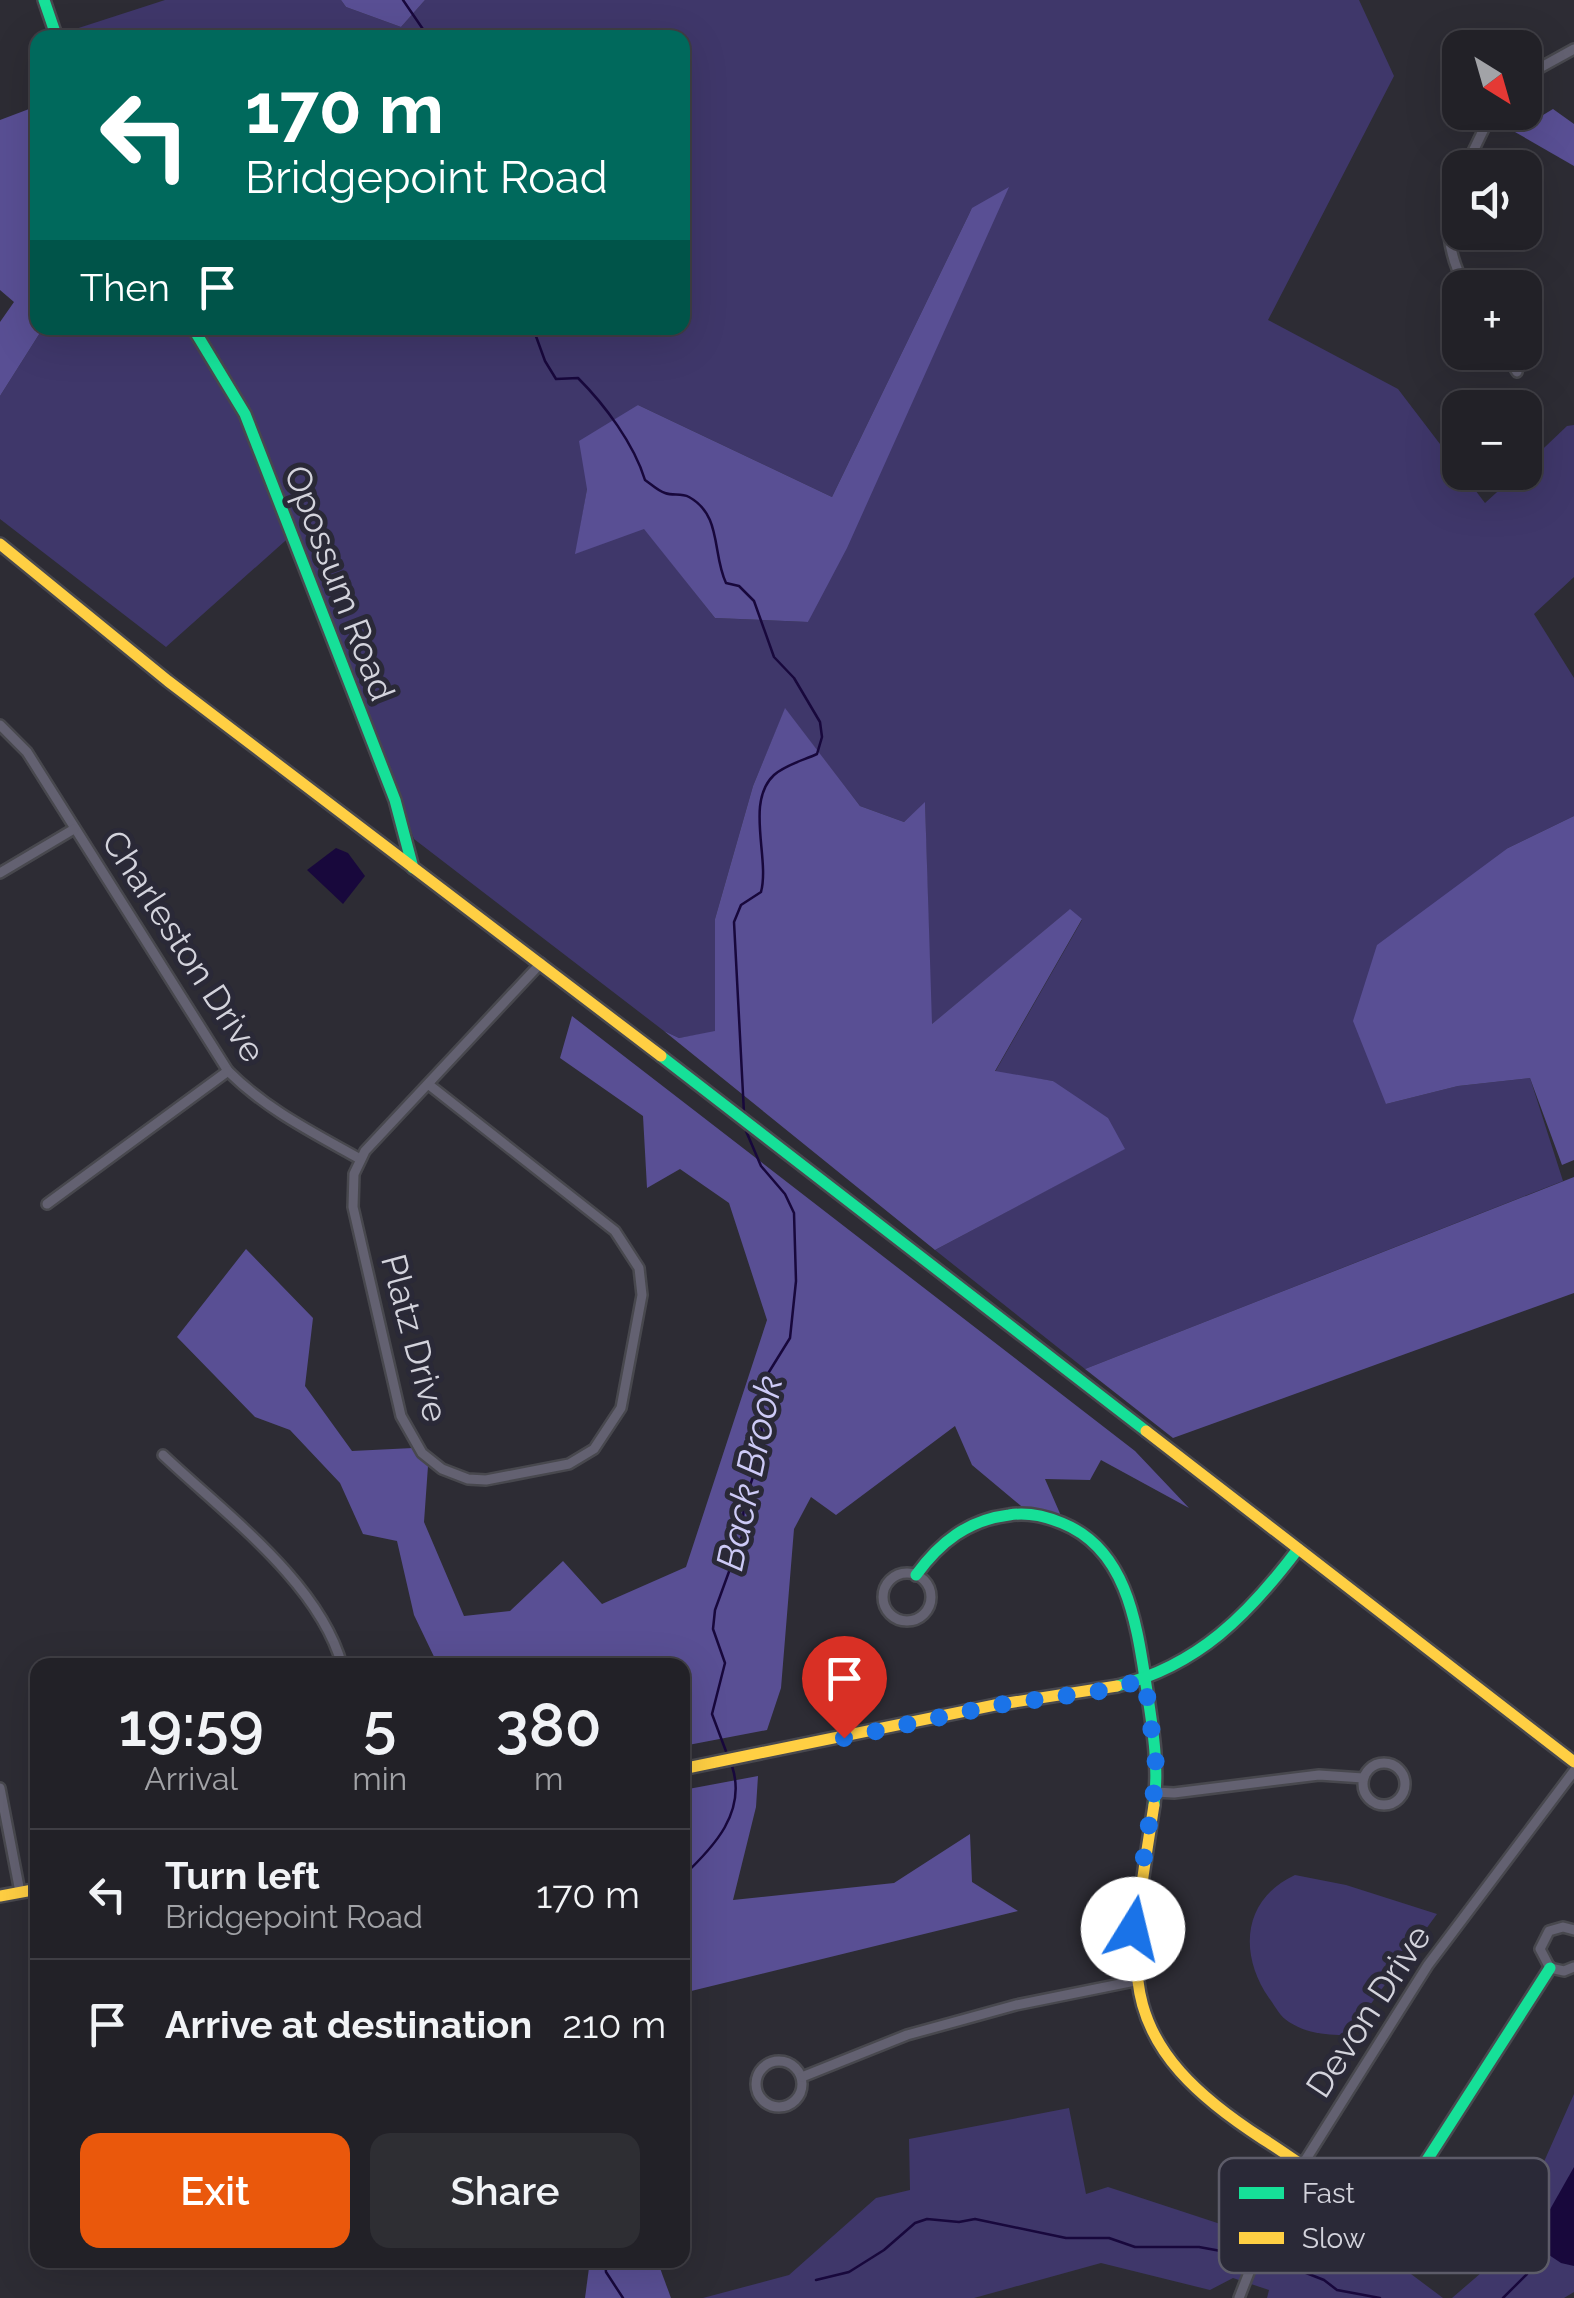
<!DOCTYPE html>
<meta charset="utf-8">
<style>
:root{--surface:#222127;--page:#2e2e33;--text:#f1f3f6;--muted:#a2a3a7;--line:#3f3e44;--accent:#ea580c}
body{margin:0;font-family:Raleway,sans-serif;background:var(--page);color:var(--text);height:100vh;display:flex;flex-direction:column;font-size:38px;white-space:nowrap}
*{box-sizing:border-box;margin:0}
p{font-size:32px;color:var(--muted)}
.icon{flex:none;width:55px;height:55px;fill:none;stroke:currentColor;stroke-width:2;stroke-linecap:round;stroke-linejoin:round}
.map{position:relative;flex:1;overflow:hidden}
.details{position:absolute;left:30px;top:1658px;width:660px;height:610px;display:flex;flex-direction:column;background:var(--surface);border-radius:20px;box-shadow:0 10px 40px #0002,0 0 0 2px var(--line)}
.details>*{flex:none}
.guide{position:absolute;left:30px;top:30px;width:660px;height:305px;border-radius:20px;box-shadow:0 10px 40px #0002,0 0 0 2px var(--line);background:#00695c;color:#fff;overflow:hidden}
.needle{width:65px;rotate:143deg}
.controls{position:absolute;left:1442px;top:30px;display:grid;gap:20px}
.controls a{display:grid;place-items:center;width:100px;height:100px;border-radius:20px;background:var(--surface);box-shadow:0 10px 40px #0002,0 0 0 2px var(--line);font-size:50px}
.pin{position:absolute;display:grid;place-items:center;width:85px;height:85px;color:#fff;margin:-102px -42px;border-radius:50% 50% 50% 0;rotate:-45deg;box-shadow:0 0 10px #0007}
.pin .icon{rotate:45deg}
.me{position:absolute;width:110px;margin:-55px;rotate:9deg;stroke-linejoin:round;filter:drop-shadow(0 0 8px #0008)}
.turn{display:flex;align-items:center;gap:35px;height:210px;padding:0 50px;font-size:45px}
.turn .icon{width:130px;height:130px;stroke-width:2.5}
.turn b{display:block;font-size:70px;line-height:85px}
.then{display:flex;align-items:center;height:95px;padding:0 50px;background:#0003;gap:20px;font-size:38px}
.eta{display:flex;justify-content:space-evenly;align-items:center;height:170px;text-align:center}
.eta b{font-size:60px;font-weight:600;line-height:70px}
.cta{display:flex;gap:20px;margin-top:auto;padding:20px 50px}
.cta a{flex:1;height:115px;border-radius:20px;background:var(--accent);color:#fff;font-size:40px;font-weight:600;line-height:115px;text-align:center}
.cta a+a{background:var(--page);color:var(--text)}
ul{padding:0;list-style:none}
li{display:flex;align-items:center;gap:30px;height:130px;padding:0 50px;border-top:2px solid var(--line)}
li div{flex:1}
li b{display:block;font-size:38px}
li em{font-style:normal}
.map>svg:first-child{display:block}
.green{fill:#3f376a;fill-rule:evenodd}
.forest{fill:#594f94}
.water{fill:#18083c}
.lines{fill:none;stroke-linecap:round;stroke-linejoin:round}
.stream{stroke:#18083c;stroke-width:2.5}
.street-casing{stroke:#48484e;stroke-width:14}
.fast-casing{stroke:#48484e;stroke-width:16}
.slow-casing{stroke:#48484e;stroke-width:16}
.street{stroke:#636171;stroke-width:9}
.fast{stroke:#16e098;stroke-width:11}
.slow{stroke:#ffcf43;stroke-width:11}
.route{stroke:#1a73e8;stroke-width:18;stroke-dasharray:0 32.4}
.labels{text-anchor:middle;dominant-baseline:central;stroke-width:10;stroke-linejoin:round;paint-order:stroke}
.street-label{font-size:35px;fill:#d3d3dc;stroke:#2a2937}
.water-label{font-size:38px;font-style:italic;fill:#cdcaf6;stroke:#2a2937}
.key{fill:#2a2937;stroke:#5d5c69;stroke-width:2.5}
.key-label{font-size:28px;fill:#d3d3dc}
</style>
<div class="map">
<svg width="1574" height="2298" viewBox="0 0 1574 2298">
<rect width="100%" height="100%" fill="#2d2c34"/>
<g class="green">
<path d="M165,0H341L346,7L401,27L425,0H1359L1394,76L1268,320L1398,389L1485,503L1518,473L1525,472V466L1567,426L1574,425V577L1534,614L1574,678V816L1508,848L1386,1104L1458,1086L1530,1078L1563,1181L1085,1369L935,1250L1124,1149L1053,1081L995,1072L1082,920L1069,910L931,1025L925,803L904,822L860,806L785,709L753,786L715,919V1032L679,1038L664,1031L414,839L294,533L166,647L0,519V396L43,328H682V38H61L60,34ZM972,208L808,622L715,618L644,528L576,553L587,489L638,405L832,497Z"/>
<path d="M1295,1875L1346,1885L1437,1914L1348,2035C1326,2035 1308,2034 1289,2022C1280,2017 1275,2006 1269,1998C1238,1953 1243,1899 1295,1875Z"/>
<path d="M1574,2094V2292L1564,2298H1452L1503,2254Z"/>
<path d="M1069,2108L1086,2194L1108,2187L1275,2242L1302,2218L1320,2246L1387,2256L1443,2298H1267L1269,2290L1233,2278L1210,2290L1101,2263L974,2298H703L789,2275L876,2198L910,2190L909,2139Z"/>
</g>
<g class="forest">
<path d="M341,0H425L401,27L346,7Z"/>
<path d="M37,106L38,328H43L0,396V322L14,302L0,290V120Z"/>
<path d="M1553,109L1574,124V166L1515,132Z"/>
<path d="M1009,187L847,548L808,622L715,618L644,529L575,554L587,489L579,441L638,405L832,497L972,208Z"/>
<path d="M785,708L860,806L904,822L925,802L932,1024L1070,909L1082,919L995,1071L1053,1081L1108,1118L1125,1149L935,1250L664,1031L679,1038L715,1031V919L753,786Z"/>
<path d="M1574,816V1160L1562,1165L1530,1078L1458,1086L1386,1104L1353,1021L1377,945L1508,848Z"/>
<path d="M572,1016L1135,1451L1189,1508L1101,1460L1090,1480L1045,1479L1065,1525L1033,1516L972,1465L955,1426L836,1515L811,1497L794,1529L781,1688L767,1730L683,1746L682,1665H438L414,1615L397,1541L363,1534L340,1483L290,1430L255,1417L177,1337L246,1249L313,1318L305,1386L352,1451L413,1448L428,1466L424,1522L464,1616L510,1611L563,1561L602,1604L686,1567L767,1320L729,1203L680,1169L647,1188L643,1116L560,1058Z"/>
<path d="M1574,1177V1293L1173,1438L1085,1369Z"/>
<path d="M758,1776L756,1807L733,1900L894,1883L970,1834L972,1882L1018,1911L683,1993V1790Z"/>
<path d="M590,2260H657L671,2298H585Z"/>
</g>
<g class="water">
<path d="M336,848L348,853L365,876L343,904L307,870Z"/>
<path d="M1574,2167V2266L1561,2263L1531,2243Z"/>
</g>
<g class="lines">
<g class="stream">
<path d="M403,0L429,38"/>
<path d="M533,328L545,361L556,379L578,378C605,405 634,444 645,480C651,484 658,491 665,493C673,496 681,493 689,497C722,515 712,553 726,583L739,586L754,601L774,657L794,678L820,722L822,737L817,754C804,760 785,765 774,775C745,802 770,858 761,892L741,905L734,922L744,1113"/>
<path d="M727,1754L712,1714L725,1663L713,1629L715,1610L742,1536L744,1503L764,1445L759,1412L764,1380L790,1338L796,1281L794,1213L785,1194L761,1166L746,1131"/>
<path d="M682,1877C714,1847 747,1812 732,1766"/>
<path d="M605,2260L606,2272L623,2298"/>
<path d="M1273,2260L1324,2280L1337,2290L1380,2298"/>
<path d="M816,2280L849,2272L884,2250L915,2223L927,2219L959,2222L975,2219L1066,2238H1109L1135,2247H1199L1232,2253"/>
<path d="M1503,2298L1527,2274"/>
</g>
<g class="street-casing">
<g id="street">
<path d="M1525,76L1574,49"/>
<path d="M1465,168L1492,112"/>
<path d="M1460,178C1442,215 1446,251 1466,288"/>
<path d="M1505,352L1517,372"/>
<path d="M0,725L27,752L228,1071C267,1110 312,1132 360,1159"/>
<path d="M0,873L74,829"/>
<path d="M428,1084L615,1231L639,1268L642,1295L621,1408L594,1449L569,1464L486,1480L468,1479L442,1469L422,1453L401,1416L353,1207L354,1174L365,1151L541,963"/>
<path d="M47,1204L228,1071"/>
<path d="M163,1455C224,1513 319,1582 342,1665"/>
<circle cx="907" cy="1597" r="24"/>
<circle cx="1384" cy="1784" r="21"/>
<path d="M0,1788L20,1892"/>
<path d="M1155,1792L1174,1793L1319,1775L1363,1778"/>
<path d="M1574,1930L1563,1927L1549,1931L1540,1949L1550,1968L1564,1971L1574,1967"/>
<circle cx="779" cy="2084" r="23"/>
<path d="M802,2077L907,2035L1016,2005L1135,1981"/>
<path d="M1239,2298L1261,2242L1291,2183L1428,1965L1574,1771"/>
</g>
</g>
<g class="fast-casing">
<g id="fast">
<path d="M44,0L57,38"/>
<path d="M193,328L245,414L395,800L413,868"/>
<path d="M661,1056L1146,1431"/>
<path d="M916,1575C940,1542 968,1520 1009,1515C1027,1512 1045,1516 1062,1523C1129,1550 1137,1628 1147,1691C1153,1730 1159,1766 1154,1805"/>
<path d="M1117,1686C1198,1666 1249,1614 1298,1549"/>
<path d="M1364,2193L1387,2192L1418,2174L1550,1968"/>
</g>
</g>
<g class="slow-casing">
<g id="slow">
<path d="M0,544L168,681L661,1056"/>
<path d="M1146,1431L1574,1762"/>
<path d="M682,1769L995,1705L1117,1686"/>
<path d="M1154,1805C1129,1968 1106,2038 1263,2139C1294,2158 1327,2187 1364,2193"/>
<path d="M0,1896L38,1889"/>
</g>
</g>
<use href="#street" class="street"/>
<use href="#fast" class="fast"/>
<use href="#slow" class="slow"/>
</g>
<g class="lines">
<path class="route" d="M844,1738L997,1705L1100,1691L1145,1680L1157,1772L1133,1929"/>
</g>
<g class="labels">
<g class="street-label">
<text transform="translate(340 583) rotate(69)">Opossum Road</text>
<text transform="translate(184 946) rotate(57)">Charleston Drive</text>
<text transform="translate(415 1338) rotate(75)">Platz Drive</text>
<text transform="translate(1368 2011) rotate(-57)">Devon Drive</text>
</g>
<g class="water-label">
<text transform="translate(749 1473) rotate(-78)">Back Brook</text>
</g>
</g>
<rect x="1219" y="2158" width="330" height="115" rx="15" class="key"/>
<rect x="1239" y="2187" width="45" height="12" fill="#16e098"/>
<rect x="1239" y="2232" width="45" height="12" fill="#ffcf43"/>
<g class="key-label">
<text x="1302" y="2203">Fast</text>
<text x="1302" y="2248">Slow</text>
</g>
</svg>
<div class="controls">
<a><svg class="needle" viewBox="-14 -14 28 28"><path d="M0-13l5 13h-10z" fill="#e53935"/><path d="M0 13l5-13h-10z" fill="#a2a3a7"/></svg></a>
<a><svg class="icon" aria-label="sound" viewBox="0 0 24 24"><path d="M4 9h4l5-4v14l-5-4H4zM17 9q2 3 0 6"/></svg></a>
<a>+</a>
<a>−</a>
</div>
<div class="pin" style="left:844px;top:1738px;background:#d93025"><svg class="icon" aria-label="arrive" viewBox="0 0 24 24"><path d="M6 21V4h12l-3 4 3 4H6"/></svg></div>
<svg class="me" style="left:1133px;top:1929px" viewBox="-20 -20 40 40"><circle r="19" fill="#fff"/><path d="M0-13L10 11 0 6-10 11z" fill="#1a73e8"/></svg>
<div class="guide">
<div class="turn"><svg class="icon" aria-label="left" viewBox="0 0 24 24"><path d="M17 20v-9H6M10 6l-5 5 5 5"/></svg><div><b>170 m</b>Bridgepoint Road</div></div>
<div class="then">Then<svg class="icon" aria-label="arrive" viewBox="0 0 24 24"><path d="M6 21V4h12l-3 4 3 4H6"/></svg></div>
</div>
<section class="details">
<div class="eta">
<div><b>19:59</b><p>Arrival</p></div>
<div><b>5</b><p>min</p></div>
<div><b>380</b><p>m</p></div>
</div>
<ul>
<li><svg class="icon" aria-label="left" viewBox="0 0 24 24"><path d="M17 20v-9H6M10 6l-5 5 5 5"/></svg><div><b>Turn left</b><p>Bridgepoint Road</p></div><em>170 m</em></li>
<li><svg class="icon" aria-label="arrive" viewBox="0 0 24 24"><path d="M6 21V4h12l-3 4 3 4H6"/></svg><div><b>Arrive at destination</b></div><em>210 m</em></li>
</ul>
<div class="cta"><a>Exit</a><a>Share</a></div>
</section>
</div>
